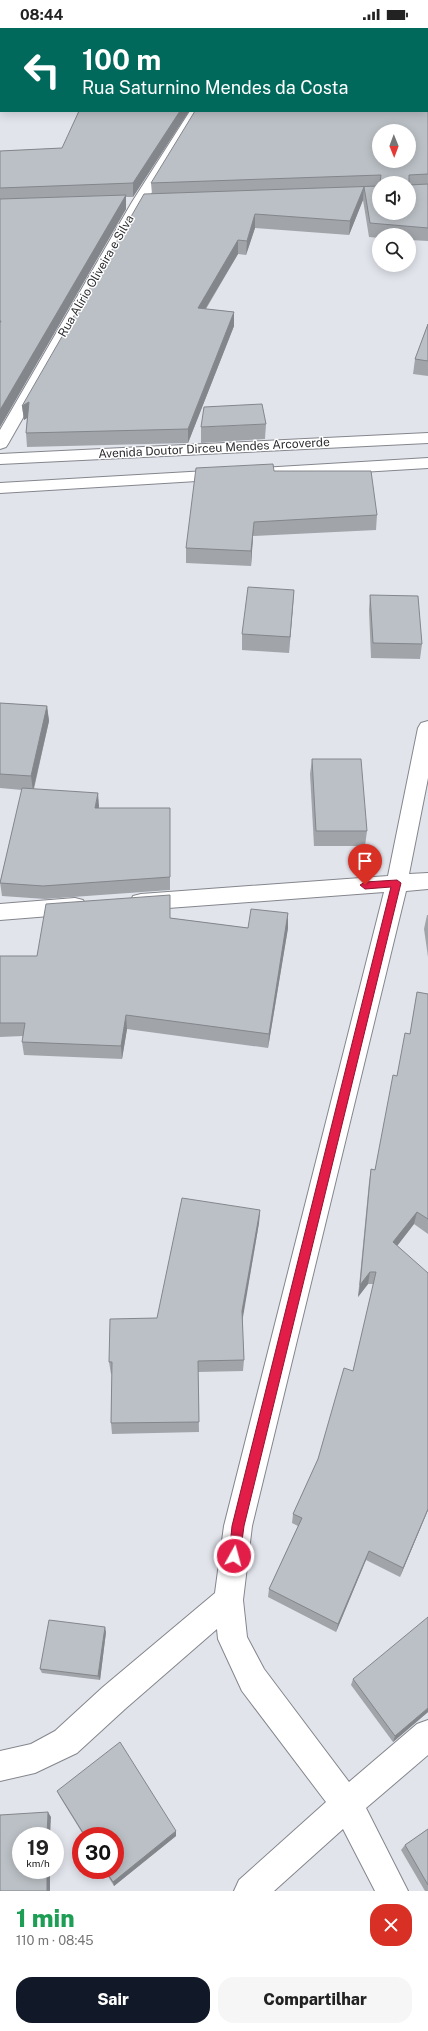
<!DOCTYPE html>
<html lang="pt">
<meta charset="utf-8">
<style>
:root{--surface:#fff;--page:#f6f6f6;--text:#222;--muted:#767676;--accent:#111827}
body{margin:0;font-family:"Public Sans",sans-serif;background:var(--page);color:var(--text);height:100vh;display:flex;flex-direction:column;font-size:15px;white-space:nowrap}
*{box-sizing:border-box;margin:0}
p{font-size:13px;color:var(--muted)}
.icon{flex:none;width:22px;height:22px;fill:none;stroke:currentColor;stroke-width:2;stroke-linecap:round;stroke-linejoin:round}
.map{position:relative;height:1863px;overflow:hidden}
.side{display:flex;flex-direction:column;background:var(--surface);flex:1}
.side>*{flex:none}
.guide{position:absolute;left:0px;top:0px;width:428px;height:84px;box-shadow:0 2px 10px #0003;background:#00695c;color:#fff;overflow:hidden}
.needle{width:26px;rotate:179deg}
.buttons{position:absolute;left:372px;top:96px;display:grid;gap:8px}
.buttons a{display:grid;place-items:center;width:44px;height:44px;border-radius:50%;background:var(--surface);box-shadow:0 2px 10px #0003;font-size:20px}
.speed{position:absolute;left:12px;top:1799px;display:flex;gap:8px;font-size:20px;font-weight:700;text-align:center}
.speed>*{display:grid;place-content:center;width:52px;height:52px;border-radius:50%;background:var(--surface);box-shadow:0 2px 10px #0003;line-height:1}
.speed small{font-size:10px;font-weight:400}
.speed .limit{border:6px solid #d22;background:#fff;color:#111}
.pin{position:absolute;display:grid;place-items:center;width:34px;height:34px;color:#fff;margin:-41px -17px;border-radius:50% 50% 50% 0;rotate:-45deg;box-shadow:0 0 4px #0007}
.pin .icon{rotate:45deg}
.me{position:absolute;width:44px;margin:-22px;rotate:7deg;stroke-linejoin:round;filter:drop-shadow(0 0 3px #0008)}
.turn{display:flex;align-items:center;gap:14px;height:84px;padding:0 16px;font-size:18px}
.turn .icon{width:52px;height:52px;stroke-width:2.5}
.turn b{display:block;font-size:28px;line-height:34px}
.round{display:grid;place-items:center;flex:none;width:42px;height:42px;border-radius:16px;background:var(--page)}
.headline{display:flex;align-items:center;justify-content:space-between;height:68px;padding:0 16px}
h1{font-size:24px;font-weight:800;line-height:30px;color:#1e9e55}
.cta{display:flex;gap:8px;margin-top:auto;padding:8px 16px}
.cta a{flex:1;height:46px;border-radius:16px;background:var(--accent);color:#fff;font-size:16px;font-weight:800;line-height:46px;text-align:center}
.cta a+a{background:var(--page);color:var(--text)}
.status{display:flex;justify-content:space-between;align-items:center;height:28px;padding:0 20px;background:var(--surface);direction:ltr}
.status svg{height:11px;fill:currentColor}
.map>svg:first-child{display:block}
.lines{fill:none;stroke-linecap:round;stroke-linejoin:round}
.minor-casing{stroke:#84868d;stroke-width:2}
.minor{fill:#fff;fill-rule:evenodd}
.wall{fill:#a1a5aa;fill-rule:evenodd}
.shaded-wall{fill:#83868b}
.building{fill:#bbc0c6;stroke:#83868b;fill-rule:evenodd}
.route{fill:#e11d48;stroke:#92132f}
.labels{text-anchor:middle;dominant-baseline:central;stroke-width:3;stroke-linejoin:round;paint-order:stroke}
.far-street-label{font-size:12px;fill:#2c2d30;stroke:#fff}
</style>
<div class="status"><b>08:44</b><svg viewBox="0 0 49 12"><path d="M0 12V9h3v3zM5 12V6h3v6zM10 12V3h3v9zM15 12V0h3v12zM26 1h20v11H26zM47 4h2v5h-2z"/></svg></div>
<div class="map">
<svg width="428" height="1863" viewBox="0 0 428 1863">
<rect width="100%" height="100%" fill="#e2e4ec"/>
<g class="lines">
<g class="minor-casing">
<g id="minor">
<path d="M190,83H202L146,174L8,416L6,419L0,421V402L132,174Z"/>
<path d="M428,405V415L0,436V426Z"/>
<path d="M428,430V440L261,450L255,449L253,445L255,441L261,440Z"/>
<path d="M224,442L230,443L232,447L230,451L0,465V455Z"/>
<path d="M428,693V750L409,846L428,845V861L406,863L252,1498L243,1572L247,1609L264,1641L349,1754L417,1696L428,1692V1727L366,1780L408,1863H375L343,1801L274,1863H234L239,1852L326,1774L242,1663L218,1611L217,1601L125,1681L77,1725L35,1745L0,1753V1723L31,1716L55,1703L103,1659L215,1565L224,1498L384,864L141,882L133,880L130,874L133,868L141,866L388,848L418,700L421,695Z"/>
<path d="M75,870L83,872L86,878L83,884L75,886L0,892V876Z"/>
</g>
</g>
<use href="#minor" class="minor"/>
</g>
<g class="wall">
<path d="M428,43V213L409,212V207H379V210L369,209L363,172L349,207L255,200L246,227L238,226L206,281L234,284V298L188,415L27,419L26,405L27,390L24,392L22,378L152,166L151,155ZM379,155H409L379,185Z"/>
<path d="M189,83L133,169H126V181L0,399V123L62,120Z"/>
<path d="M428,296V348L413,346L415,331Z"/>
<path d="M266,396L265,411L201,415V399Z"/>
<path d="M274,443L377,487L376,502L253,508L251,538L186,535V520Z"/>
<path d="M294,562L289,625L242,622V606Z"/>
<path d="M370,567L422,616L420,631L371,630L369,582Z"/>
<path d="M0,675L47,678L49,693L34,761L99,778V780H170V862L45,871L2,868L0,854L22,762L0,760Z"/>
<path d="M312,731L367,803L365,818H314L310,746Z"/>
<path d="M288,885V900L268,1020L127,1001L122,1031L24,1027L22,1014L23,1008L0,1009V928H37L170,890L248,900Z"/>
<path d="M427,887H428V929L424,901Z"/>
<path d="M417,964L428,966V1206L414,1196L397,1218L428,1482L400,1549L366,1532L336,1604L268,1569L269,1561L298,1498L292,1495L293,1486L318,1431L353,1343L374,1256H368L358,1269L369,1154L371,1141L375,1142L397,1048L410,1006Z"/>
<path d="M260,1182L259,1195L242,1291L244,1332L243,1343L198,1344L199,1404L112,1406L111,1395L112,1346H111L109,1334L157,1290Z"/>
<path d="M106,1604L100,1652L42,1645L40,1641Z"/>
<path d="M353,1651L428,1684L393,1714L351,1657Z"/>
<path d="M57,1763L176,1808L114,1858L104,1842H115V1808H84L60,1769Z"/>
<path d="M428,1801V1863H425L401,1822L405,1817Z"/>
</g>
<g class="shaded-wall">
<path d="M180,83H189L133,169V155Z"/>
<path d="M364,159L363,172L349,207L350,193Z"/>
<path d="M126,167V181L0,399V382Z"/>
<path d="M255,186V200L246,227L247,213Z"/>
<path d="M238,212V226L198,293V280Z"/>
<path d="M234,284V298L188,415V401Z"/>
<path d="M29,374L30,388L24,392L22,378Z"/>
<path d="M254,494L253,508L251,538V523Z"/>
<path d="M294,562L293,578L289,625L290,609Z"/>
<path d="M47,678L49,693L33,763L31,748Z"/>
<path d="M98,765L99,778L96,794L95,780Z"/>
<path d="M288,885V900L268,1020L269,1006Z"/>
<path d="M126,987L127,1001L122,1031L121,1018Z"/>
<path d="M260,1182L259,1195L242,1295V1283Z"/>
<path d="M417,1184L414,1196L390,1227L393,1214Z"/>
<path d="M370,1244L368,1256L358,1269L360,1257Z"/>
<path d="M428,1481V1482L400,1549L403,1540Z"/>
<path d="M369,1523L366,1532L336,1604L338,1596Z"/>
<path d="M105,1599L106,1604L100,1652L98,1648Z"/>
<path d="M428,1680V1684L393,1714L395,1708Z"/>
<path d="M48,1784L51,1789L50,1808H47Z"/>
<path d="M176,1803V1808L114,1858L113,1854Z"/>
<rect x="47" y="1842" width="3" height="21"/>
</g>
<g class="building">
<path d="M63,0H360L359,1H62Z"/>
<path d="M427,43H428V146L409,147V157L428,156V200L370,195L364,159L350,193L255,186L247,213L238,212L198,280L234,284L188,401L26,405L29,374L22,378L144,166L379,158V185H409V155H380L381,147L151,155L195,83H427ZM379,103H409V133H379Z"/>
<path d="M79,83H180L133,155L0,160V123L62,120Z"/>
<path d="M126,167L0,382V295L1,293H0V171Z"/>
<path d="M428,296V333L415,331Z"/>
<path d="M262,376L266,396L201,399L204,379Z"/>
<path d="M273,436L274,443H371L377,487L254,494L251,523L186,520L196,440Z"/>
<path d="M248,559L294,562L290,609L242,606Z"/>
<path d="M370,567L418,568L422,616L373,615Z"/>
<path d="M0,675L47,678L31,748L0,746Z"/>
<path d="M312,731H361L367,803H316Z"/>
<path d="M22,760L98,765L95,780H170V849L43,858L0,855Z"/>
<path d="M170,867V890L248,900L251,881L288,885L269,1006L126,987L121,1018L22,1014L25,995H0V928H37L46,876Z"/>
<path d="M417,964L428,966V1191L417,1184L393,1214L428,1245V1481L403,1540L369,1523L338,1596L269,1561L302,1490L293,1486L318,1431L344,1340L353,1343L376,1244H370L360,1257L371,1141L375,1142L393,1047L397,1048L405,1005L410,1006Z"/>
<path d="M182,1170L260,1182L242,1283L244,1332L198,1333L199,1394L111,1395L112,1334H109L110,1291L157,1290Z"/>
<path d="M428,1589V1680L395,1708L353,1651Z"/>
<path d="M49,1592L105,1599L98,1648L40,1641Z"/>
<path d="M120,1714L176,1803L113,1854L105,1842H115V1808H85L57,1763Z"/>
<path d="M48,1784L47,1808H21V1842H47V1863H0V1787Z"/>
<path d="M428,1801V1857L405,1817Z"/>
</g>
<path class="route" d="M397,852L401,855L244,1498L240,1528L239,1532L234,1534L230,1532L229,1528L232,1498L391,859L365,861L360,857L365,854Z"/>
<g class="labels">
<g class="far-street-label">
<text transform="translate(96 248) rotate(-60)">Rua Alírio Oliveira e Silva</text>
<text transform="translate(214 420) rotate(-3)">Avenida Doutor Dirceu Mendes Arcoverde</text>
</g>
</g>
</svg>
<div class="buttons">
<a><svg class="needle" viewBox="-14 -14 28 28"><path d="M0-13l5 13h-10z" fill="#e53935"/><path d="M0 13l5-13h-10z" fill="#767676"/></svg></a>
<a><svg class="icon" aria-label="sound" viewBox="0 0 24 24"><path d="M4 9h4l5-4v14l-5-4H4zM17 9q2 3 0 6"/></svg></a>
<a><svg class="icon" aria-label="search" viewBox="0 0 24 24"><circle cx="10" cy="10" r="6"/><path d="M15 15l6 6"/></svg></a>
</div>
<div class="speed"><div>19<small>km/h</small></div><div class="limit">30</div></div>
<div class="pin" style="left:365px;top:857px;background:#d93025"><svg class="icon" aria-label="arrive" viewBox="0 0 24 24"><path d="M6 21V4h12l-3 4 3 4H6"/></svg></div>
<svg class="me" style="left:234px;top:1528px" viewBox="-20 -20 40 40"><circle r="17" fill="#e11d48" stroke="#fff" stroke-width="3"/><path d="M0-11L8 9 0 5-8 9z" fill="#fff"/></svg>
<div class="guide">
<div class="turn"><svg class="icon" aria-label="left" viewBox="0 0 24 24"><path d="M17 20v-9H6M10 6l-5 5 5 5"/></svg><div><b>100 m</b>Rua Saturnino Mendes da Costa</div></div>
</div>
</div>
<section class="side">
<div class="headline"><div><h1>1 min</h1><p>110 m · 08:45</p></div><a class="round" style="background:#d93025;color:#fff"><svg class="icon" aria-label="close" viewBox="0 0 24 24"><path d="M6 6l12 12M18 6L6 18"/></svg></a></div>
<div class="cta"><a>Sair</a><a>Compartilhar</a></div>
</section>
